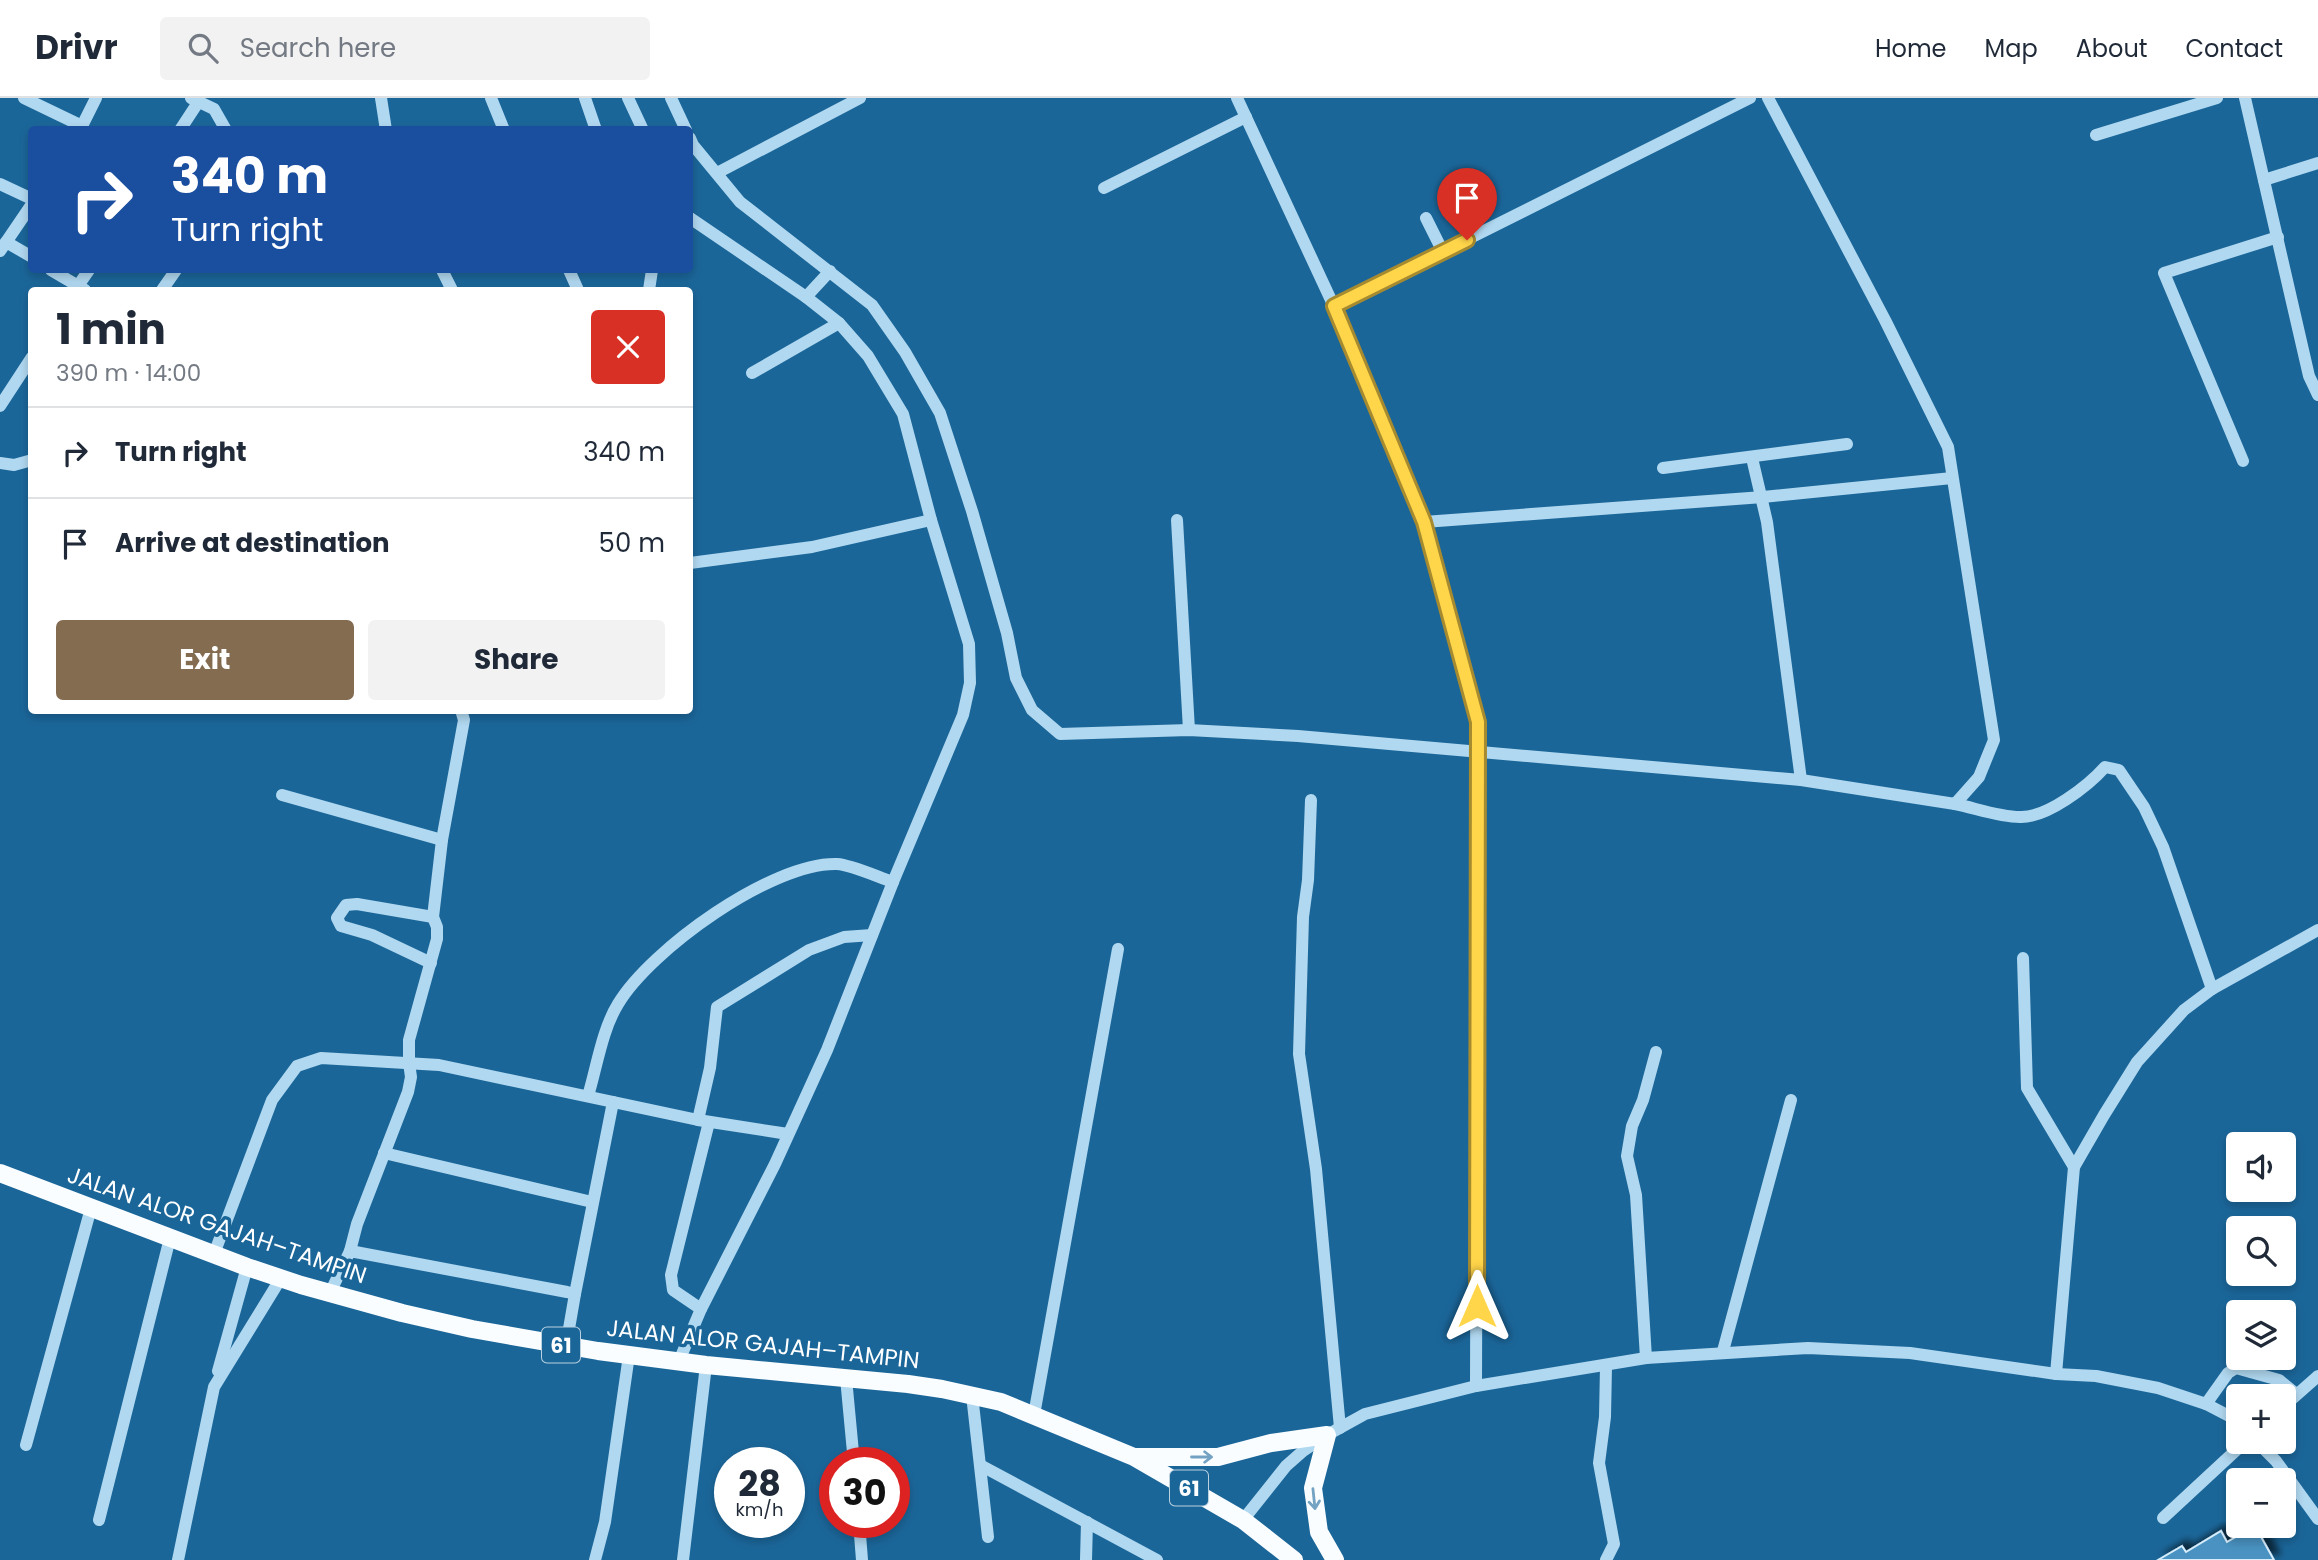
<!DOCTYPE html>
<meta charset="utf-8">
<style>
:root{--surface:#fff;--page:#f2f2f3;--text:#1f2937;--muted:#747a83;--line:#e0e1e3;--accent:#846c51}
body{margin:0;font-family:Poppins,sans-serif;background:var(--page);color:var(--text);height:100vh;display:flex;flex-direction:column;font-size:26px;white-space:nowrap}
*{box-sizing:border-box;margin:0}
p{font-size:23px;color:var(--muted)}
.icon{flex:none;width:38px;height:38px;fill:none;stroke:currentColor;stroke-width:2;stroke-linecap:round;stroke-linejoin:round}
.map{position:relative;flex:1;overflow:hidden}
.details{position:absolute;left:28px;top:189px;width:665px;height:427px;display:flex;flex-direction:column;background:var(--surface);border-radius:7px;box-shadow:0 4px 10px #0003}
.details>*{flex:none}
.banner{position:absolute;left:28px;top:28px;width:665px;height:147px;border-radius:7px;box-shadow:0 4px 10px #0003;background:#1a4fa0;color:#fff;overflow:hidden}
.buttons{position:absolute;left:2226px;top:1034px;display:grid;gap:14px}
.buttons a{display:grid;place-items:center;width:70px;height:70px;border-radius:7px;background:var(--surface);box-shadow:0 4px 10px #0003;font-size:35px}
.speed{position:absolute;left:714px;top:1349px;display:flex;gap:14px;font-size:35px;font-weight:700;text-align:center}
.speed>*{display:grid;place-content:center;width:91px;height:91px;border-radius:50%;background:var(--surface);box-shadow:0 4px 10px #0003;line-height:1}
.speed small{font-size:18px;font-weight:400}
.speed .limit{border:10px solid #d22;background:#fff;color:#111}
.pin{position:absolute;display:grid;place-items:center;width:60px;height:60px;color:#fff;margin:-72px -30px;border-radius:50% 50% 50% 0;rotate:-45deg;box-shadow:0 0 7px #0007}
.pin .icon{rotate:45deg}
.me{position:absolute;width:77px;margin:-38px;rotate:0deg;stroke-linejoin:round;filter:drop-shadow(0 0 5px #0008)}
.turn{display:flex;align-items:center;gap:24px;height:147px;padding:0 28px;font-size:32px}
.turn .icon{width:91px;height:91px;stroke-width:2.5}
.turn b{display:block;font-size:49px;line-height:60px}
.round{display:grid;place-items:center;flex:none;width:74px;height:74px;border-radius:7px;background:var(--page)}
.headline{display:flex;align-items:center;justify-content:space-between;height:119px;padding:0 28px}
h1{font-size:42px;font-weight:700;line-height:52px}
.primary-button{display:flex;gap:14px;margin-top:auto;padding:14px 28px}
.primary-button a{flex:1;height:80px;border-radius:7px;background:var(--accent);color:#fff;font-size:28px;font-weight:700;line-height:80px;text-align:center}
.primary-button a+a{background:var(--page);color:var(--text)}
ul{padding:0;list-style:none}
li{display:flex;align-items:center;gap:21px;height:91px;padding:0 28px;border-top:2px solid var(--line)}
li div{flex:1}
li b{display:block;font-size:26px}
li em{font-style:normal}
header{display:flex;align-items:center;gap:42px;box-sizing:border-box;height:98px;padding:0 35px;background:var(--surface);border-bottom:2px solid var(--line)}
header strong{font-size:33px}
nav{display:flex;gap:38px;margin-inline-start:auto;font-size:24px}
.search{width:490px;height:63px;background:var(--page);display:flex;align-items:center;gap:18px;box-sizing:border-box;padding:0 24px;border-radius:7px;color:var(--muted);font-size:26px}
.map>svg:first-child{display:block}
.building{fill:#4892c1;stroke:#d7edfb;stroke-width:2;filter:url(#shadow)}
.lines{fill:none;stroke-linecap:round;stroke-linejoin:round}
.minor{stroke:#b0d8f0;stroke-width:12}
.major{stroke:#fafdff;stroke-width:18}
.oneway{stroke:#74a2c2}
.route-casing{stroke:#a68a30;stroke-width:18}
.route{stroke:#ffd54a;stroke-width:12}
.labels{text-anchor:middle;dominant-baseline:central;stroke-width:7;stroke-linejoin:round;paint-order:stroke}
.shield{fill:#1b6699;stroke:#bbd1e0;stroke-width:2}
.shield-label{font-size:21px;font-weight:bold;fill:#fff}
.street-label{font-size:23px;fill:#fff;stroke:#1b6699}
</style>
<header>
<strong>Drivr</strong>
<div class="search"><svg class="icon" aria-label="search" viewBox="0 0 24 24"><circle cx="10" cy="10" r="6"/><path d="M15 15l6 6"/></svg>Search here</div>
<nav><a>Home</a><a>Map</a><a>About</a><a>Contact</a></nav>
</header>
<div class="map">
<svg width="2318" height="1462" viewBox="0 0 2318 1462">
<defs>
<filter id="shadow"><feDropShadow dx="6" dy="-6" stdDeviation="3.5" flood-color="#0009"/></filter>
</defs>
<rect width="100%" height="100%" fill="#1b6699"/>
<path class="building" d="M2255,1428L2274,1462H2158L2182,1448L2186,1454L2221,1433L2227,1444Z"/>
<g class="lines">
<g class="minor">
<path d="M24,0L82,28"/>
<path d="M191,0L214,11L226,32"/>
<path d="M381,0L386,32"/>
<path d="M491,0L504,32"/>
<path d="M585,0L596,32"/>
<path d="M628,0L643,32"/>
<path d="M671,0L686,32"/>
<path d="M1237,0L1351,245L1424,424L1478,624L1476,1288"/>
<path d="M2245,0L2309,278L2318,297"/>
<path d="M80,32L96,0"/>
<path d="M180,32L199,3"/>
<path d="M2096,37L2217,0"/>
<path d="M690,40L693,47L740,104L872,207L905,254L940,315L972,413L1007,535L1016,580L1032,612L1060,636L1189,632L1298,638L1801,682L1955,706L1979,679L1994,642L1948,349L1885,222L1768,0"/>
<path d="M717,75L860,0"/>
<path d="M2264,82L2318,65"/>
<path d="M0,86L32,101"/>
<path d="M1104,90L1246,19"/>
<path d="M1426,120L1443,154"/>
<path d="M6,144L32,159"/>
<path d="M0,153L32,106"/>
<path d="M51,172L85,192"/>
<path d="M442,172L452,192"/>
<path d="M569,172L578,192"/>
<path d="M75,192L89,172"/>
<path d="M162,192L176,172"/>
<path d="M649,192L652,172"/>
<path d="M806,199L830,173"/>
<path d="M1334,208L1750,0"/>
<path d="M752,275L839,225"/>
<path d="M0,308L32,259"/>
<path d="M1752,360L1767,424L1801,682"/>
<path d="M2243,363L2164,175L2278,139"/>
<path d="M0,365L14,367L32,362"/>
<path d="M1663,370L1847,346"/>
<path d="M1177,422L1189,632"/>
<path d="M1424,424L1763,399L1952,380"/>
<path d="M690,465L812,449L931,422"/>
<path d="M282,697L442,742"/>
<path d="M1311,702L1308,782L1303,819L1299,956L1316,1071L1340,1330"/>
<path d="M1955,706C1975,710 1999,719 2020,719C2047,720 2088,688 2105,669L2119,672L2144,709L2163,749L2212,891"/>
<path d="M2023,860L2027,990L2074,1069"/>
<path d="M431,865L372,837L341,828L337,820L346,807L357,806L433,819"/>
<path d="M588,998C597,968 602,932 618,906C650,852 772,764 837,766C852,767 878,779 893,784"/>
<path d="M698,1022L710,970L717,909L809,852L844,839L872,837"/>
<path d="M384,1055L592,1104"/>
<path d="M350,1153L357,1126L408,994L411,979L409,965V942L437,841V829L433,819L442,742L464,622L461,612"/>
<path d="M214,1156L272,1002L297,968L321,960L439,967L698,1022L788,1036"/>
<path d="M330,1195L350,1153L567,1194L575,1196L566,1248"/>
<path d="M575,1196L613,1004"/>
<path d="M701,1211L673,1192L671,1177L709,1024"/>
<path d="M1723,1253L1791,1002"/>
<path d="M1646,1260L1636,1097L1627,1058L1632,1028L1643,1002L1656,954"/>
<path d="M679,1263L701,1211L775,1066L827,952L893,784L963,617L970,585L969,546L931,422L903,316L868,258L839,225L806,199L690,120"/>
<path d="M1606,1268L1605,1319L1599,1365L1614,1446L1606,1462"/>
<path d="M218,1273L247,1169"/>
<path d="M2056,1276L2074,1069L2104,1017L2137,964L2184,912L2212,891L2318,832"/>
<path d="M846,1280L854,1365"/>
<path d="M972,1297L988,1439"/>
<path d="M2206,1306L2228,1275L2236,1270L2279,1282L2296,1296"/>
<path d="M2284,1308L2318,1278"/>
<path d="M1034,1317L1118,851"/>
<path d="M2257,1344L2276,1363L2318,1421"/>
<path d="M26,1347L91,1110"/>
<path d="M980,1367L1157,1462"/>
<path d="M2163,1420L2245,1344"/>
<path d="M99,1422L170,1140"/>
<path d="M1243,1422L1286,1368L1303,1353L1327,1337L1365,1316L1476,1288L1646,1260L1808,1250L1910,1255L2056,1276L2096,1278L2158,1290L2206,1306L2231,1319L2238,1326"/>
<path d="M859,1424L862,1462"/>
<path d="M178,1462L214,1289L281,1180"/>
<path d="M595,1462L605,1424L629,1257"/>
<path d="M683,1462L706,1267"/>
<path d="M1086,1462L1087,1424"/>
</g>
<g class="major">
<path d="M0,1075L247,1169L301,1187L402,1215L472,1231L598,1253L706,1267L908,1286L942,1291L1001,1304L1134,1359L1243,1422L1294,1462"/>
<path d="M1136,1359H1218L1271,1345L1327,1337L1313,1390L1319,1434L1335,1462"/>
</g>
</g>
<defs><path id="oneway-shaft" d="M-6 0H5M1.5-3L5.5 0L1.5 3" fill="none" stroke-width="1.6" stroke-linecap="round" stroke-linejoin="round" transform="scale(1.75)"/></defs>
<g class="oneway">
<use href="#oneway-shaft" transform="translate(1202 1359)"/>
<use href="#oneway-shaft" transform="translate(1314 1401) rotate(84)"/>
</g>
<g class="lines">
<g class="route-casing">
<path id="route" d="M1467,142L1334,208L1424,424L1478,624L1477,1208"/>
</g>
<use href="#route" class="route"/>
</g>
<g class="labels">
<g class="shield">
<rect x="542" y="1229.5" width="38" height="35" rx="5"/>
<rect x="1170" y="1372.5" width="38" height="35" rx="5"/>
</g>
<g class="shield-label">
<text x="561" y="1247">61</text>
<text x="1189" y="1390">61</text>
</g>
<g class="street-label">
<text transform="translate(217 1127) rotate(19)">JALAN ALOR GAJAH–TAMPIN</text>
<text transform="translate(763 1246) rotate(6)">JALAN ALOR GAJAH–TAMPIN</text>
</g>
</g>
</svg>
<div class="buttons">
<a><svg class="icon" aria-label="sound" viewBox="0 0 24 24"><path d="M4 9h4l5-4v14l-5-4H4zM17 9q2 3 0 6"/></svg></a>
<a><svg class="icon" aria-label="search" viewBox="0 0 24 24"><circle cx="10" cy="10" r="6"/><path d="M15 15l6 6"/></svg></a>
<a><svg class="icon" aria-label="layers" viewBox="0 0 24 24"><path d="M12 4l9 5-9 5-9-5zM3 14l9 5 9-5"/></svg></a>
<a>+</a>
<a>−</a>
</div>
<div class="speed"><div>28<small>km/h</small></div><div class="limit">30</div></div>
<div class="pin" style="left:1467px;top:142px;background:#d93025"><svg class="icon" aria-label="arrive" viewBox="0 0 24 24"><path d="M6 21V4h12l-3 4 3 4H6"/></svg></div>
<svg class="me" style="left:1477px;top:1208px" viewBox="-20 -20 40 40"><path d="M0-17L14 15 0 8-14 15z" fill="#ffd54a" stroke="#fff" stroke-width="4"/></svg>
<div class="banner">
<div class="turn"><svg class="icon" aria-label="right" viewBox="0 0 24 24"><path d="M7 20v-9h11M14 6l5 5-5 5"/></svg><div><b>340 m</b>Turn right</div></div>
</div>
<section class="details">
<div class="headline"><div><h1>1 min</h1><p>390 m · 14:00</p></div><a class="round" style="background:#d93025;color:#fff"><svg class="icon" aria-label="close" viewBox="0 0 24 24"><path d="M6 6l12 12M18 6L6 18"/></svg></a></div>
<ul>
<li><svg class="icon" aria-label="right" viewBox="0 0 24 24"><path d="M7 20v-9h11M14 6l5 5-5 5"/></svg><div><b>Turn right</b></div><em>340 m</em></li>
<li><svg class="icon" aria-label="arrive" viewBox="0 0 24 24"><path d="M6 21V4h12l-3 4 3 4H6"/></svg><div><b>Arrive at destination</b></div><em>50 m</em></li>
</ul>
<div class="primary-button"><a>Exit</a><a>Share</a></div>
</section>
</div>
